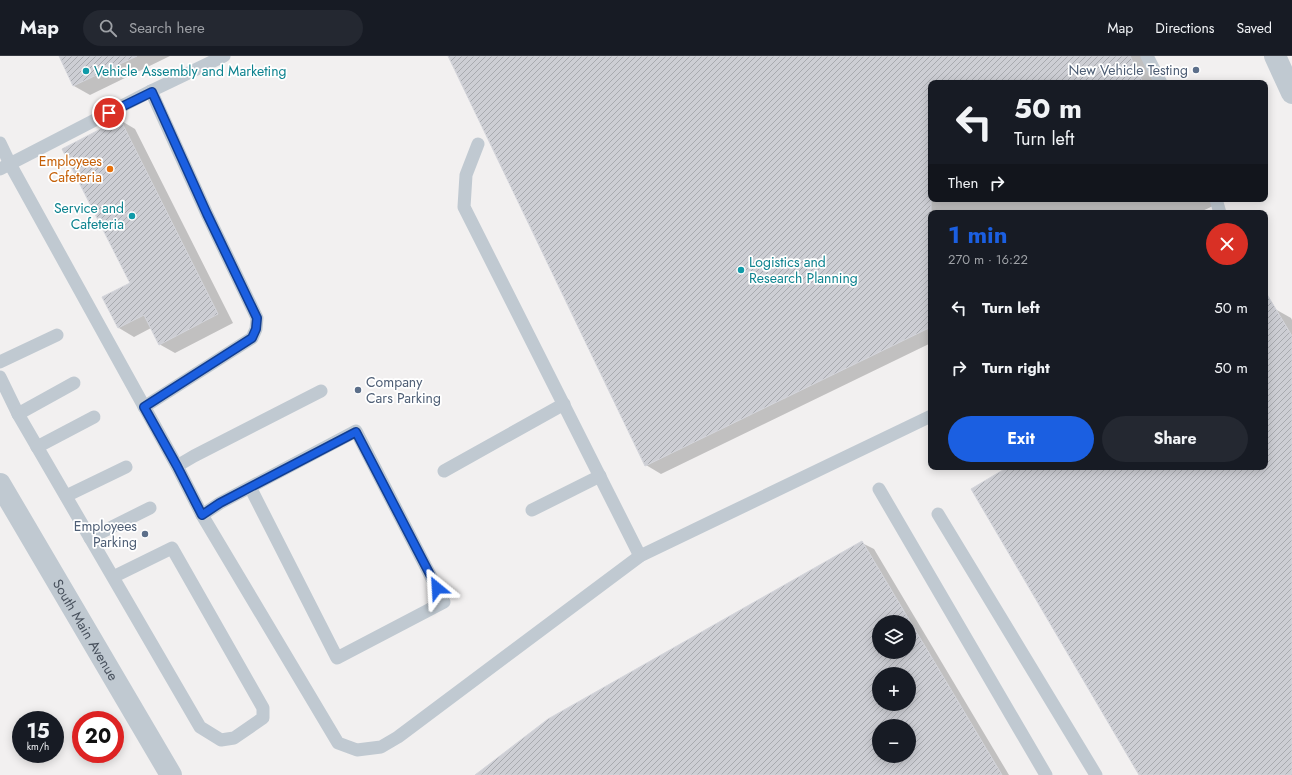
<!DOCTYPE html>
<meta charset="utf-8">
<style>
:root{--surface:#171b24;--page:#242831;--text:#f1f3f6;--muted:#9ea1a6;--line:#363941;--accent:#1b5fe1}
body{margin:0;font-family:Jost,sans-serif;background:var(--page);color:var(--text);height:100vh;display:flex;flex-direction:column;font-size:15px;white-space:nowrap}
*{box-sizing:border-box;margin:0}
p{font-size:13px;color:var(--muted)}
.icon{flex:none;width:22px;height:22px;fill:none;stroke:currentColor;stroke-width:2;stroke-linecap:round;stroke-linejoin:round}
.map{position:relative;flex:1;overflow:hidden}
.panel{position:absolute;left:928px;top:154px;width:340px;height:260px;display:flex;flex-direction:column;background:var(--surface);border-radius:8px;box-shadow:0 2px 10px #0003}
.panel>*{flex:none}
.banner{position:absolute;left:928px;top:24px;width:340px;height:122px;border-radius:8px;box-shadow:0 2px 10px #0003;background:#171b24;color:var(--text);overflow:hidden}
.buttons{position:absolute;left:872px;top:559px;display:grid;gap:8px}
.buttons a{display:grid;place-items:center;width:44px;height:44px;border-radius:50%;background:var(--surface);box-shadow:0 2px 10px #0003;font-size:20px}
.speed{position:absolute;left:12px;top:655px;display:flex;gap:8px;font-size:20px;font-weight:700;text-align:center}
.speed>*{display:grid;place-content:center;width:52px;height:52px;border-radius:50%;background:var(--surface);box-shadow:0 2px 10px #0003;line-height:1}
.speed small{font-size:10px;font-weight:400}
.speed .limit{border:6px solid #d22;background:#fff;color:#111}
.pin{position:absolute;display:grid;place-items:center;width:34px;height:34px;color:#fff;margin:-17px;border:2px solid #fff;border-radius:50%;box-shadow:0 1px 4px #0007}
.me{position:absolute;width:44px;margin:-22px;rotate:333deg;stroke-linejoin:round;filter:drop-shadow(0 0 3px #0008)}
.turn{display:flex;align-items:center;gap:14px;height:84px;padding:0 20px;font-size:18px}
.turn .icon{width:52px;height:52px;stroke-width:2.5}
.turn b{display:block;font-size:28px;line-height:34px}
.then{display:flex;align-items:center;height:38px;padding:0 20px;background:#0003;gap:8px;font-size:15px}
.round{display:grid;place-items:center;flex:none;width:42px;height:42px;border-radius:21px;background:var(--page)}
.summary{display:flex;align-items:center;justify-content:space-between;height:68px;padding:0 20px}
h1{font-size:24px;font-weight:700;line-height:30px;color:var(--accent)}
.action{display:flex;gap:8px;margin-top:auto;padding:8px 20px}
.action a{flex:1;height:46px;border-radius:24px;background:var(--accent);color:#fff;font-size:16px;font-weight:700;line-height:46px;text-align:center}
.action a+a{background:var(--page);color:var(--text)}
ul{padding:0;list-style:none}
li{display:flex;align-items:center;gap:12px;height:60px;padding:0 20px}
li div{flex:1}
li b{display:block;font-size:15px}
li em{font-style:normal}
header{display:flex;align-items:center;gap:24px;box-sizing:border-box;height:56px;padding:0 20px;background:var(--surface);border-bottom:1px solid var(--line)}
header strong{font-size:19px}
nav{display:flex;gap:22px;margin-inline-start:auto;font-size:14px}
.search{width:280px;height:36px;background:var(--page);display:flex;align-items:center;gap:10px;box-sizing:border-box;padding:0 14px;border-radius:22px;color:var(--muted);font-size:15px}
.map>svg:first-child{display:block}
.shadow{fill:#0003;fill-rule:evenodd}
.building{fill:url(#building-hatch);stroke:#d4d5db;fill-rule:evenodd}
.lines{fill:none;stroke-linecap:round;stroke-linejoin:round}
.lane{stroke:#c0c9d1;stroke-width:13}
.street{stroke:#c0c9d1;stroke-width:22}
.route-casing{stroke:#123e92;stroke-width:10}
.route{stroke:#1b5fe1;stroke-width:7}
.service-dot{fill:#5c6f8a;stroke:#fff;stroke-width:1.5}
.culture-dot{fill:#0f9aa8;stroke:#fff;stroke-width:1.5}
.food-dot{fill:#e8710a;stroke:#fff;stroke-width:1.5}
.labels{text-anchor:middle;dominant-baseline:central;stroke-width:3.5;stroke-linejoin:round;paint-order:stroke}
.service-label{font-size:14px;fill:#4e5e75;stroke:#fff;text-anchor:end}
.culture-label{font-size:14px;fill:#0d838f;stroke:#fff;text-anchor:start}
.food-label{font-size:14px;fill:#c56008;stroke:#fff;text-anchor:end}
.street-label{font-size:14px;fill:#48515d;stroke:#fff}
</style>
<header>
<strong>Map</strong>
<div class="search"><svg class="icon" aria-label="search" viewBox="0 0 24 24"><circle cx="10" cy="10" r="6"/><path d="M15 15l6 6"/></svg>Search here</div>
<nav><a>Map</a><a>Directions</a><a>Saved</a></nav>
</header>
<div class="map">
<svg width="1292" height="719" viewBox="0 0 1292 719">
<defs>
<pattern id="building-hatch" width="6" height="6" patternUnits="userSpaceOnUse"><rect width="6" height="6" fill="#cdced4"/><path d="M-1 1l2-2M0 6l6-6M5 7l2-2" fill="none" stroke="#a8aaaf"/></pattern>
</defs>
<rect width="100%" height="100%" fill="#f2f0f0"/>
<g class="shadow">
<path d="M60,0H170L90,39L74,30Z"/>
<path d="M449,0H1141L1154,27H931V143H1210L1213,150L1198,157H931V287L661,418L646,409Z"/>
<path d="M120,64L135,73L233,267L175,297L159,288L151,272L134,281L119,272L131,228Z"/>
<path d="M1275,253L1291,262L1292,264V719H1140L1010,411H1265V259Z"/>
<path d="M862,487L874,493L1009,719H477ZM879,566H909V596H879ZM879,618H909V648H879ZM879,670H909V700H879Z"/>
</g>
<g class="building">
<path d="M59,0H137L73,30Z"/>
<path d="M448,0H1130L1143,27H931V271L645,410Z"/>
<path d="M120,63L218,258L159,289L144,259L118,272L102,241L130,227L62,93Z"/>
<path d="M1265,235L1292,280V719H1139L971,433L1008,411H1265Z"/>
<path d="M862,485L1002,719H475L548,663ZM879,566H909V596H879ZM879,618H909V648H879ZM879,670H909V700H879Z"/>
</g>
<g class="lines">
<g class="lane">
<path d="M1147,0L1161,27"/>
<path d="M0,87L10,108L177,410L202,459L338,687L357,694L381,691L398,681L640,500L931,360"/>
<path d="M478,88L466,119L464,151L640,500"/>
<path d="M0,113L151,35L224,0"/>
<path d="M1216,143L1220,157"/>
<path d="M0,306L57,279"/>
<path d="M0,321L18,358L200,671L221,684L234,682L263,662V652L172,492L113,521"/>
<path d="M144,351L252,282L256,273L257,262L207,158L151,35"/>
<path d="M18,358L74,327"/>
<path d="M37,391L94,361"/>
<path d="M177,410L194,400L321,335"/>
<path d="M444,415L564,348"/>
<path d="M879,433L1046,719"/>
<path d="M66,440L126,411"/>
<path d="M532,454L600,420"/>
<path d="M938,458L1096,719"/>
<path d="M202,459L220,447L356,375L444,546L337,602L250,431"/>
<path d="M90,482L150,452"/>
</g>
<g class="street">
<path d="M1275,0L1292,37"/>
<path id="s1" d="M0,428L171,719"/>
</g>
</g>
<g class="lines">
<g class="route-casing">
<path id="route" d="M109,57L152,36L207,158L257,262L256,273L252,282L144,351L177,410L202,459L220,447L356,376L437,532"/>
</g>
<use href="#route" class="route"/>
</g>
<g class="service-dot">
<circle cx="1196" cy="14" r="4"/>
<circle cx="358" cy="334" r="4"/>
<circle cx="145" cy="478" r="4"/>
</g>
<g class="culture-dot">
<circle cx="86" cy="15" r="4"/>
<circle cx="132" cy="160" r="4"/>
<circle cx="741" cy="214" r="4"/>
</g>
<circle class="food-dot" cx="110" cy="113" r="4"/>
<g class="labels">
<g class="service-label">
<text x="1188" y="14">New Vehicle Testing</text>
<text x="366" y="326" text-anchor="start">Company<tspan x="366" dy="16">Cars Parking</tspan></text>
<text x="137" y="470">Employees<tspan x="137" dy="16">Parking</tspan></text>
</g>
<g class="culture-label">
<text x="94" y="15">Vehicle Assembly and Marketing</text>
<text x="124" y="152" text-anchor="end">Service and<tspan x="124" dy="16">Cafeteria</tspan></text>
<text x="749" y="206">Logistics and<tspan x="749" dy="16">Research Planning</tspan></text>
</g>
<g class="food-label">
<text x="102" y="105">Employees<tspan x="102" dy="16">Cafeteria</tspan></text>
</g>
<g class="street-label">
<text stroke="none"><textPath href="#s1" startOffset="169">South Main Avenue</textPath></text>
</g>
</g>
</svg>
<div class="buttons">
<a><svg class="icon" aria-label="layers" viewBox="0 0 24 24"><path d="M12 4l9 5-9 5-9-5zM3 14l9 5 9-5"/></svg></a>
<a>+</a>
<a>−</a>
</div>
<div class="speed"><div>15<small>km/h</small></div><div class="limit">20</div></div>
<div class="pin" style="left:109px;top:57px;background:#d93025"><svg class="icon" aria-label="arrive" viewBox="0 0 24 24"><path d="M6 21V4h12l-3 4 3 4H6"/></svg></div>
<svg class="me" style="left:437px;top:532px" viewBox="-20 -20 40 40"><path d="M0-17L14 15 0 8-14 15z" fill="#1b5fe1" stroke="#fff" stroke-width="4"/></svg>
<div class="banner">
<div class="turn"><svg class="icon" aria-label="left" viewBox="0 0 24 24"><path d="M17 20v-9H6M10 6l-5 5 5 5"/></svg><div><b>50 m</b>Turn left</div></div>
<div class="then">Then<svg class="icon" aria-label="right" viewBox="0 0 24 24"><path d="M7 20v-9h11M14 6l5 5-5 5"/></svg></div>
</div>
<section class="panel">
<div class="summary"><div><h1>1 min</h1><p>270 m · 16:22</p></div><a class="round" style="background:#d93025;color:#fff"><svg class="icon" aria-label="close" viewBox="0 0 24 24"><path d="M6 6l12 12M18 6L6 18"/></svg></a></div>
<ul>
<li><svg class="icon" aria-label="left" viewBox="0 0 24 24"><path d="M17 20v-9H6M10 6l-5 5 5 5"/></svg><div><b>Turn left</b></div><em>50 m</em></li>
<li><svg class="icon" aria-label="right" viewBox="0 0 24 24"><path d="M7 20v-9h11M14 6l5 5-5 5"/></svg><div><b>Turn right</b></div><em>50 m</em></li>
</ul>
<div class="action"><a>Exit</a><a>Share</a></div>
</section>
</div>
